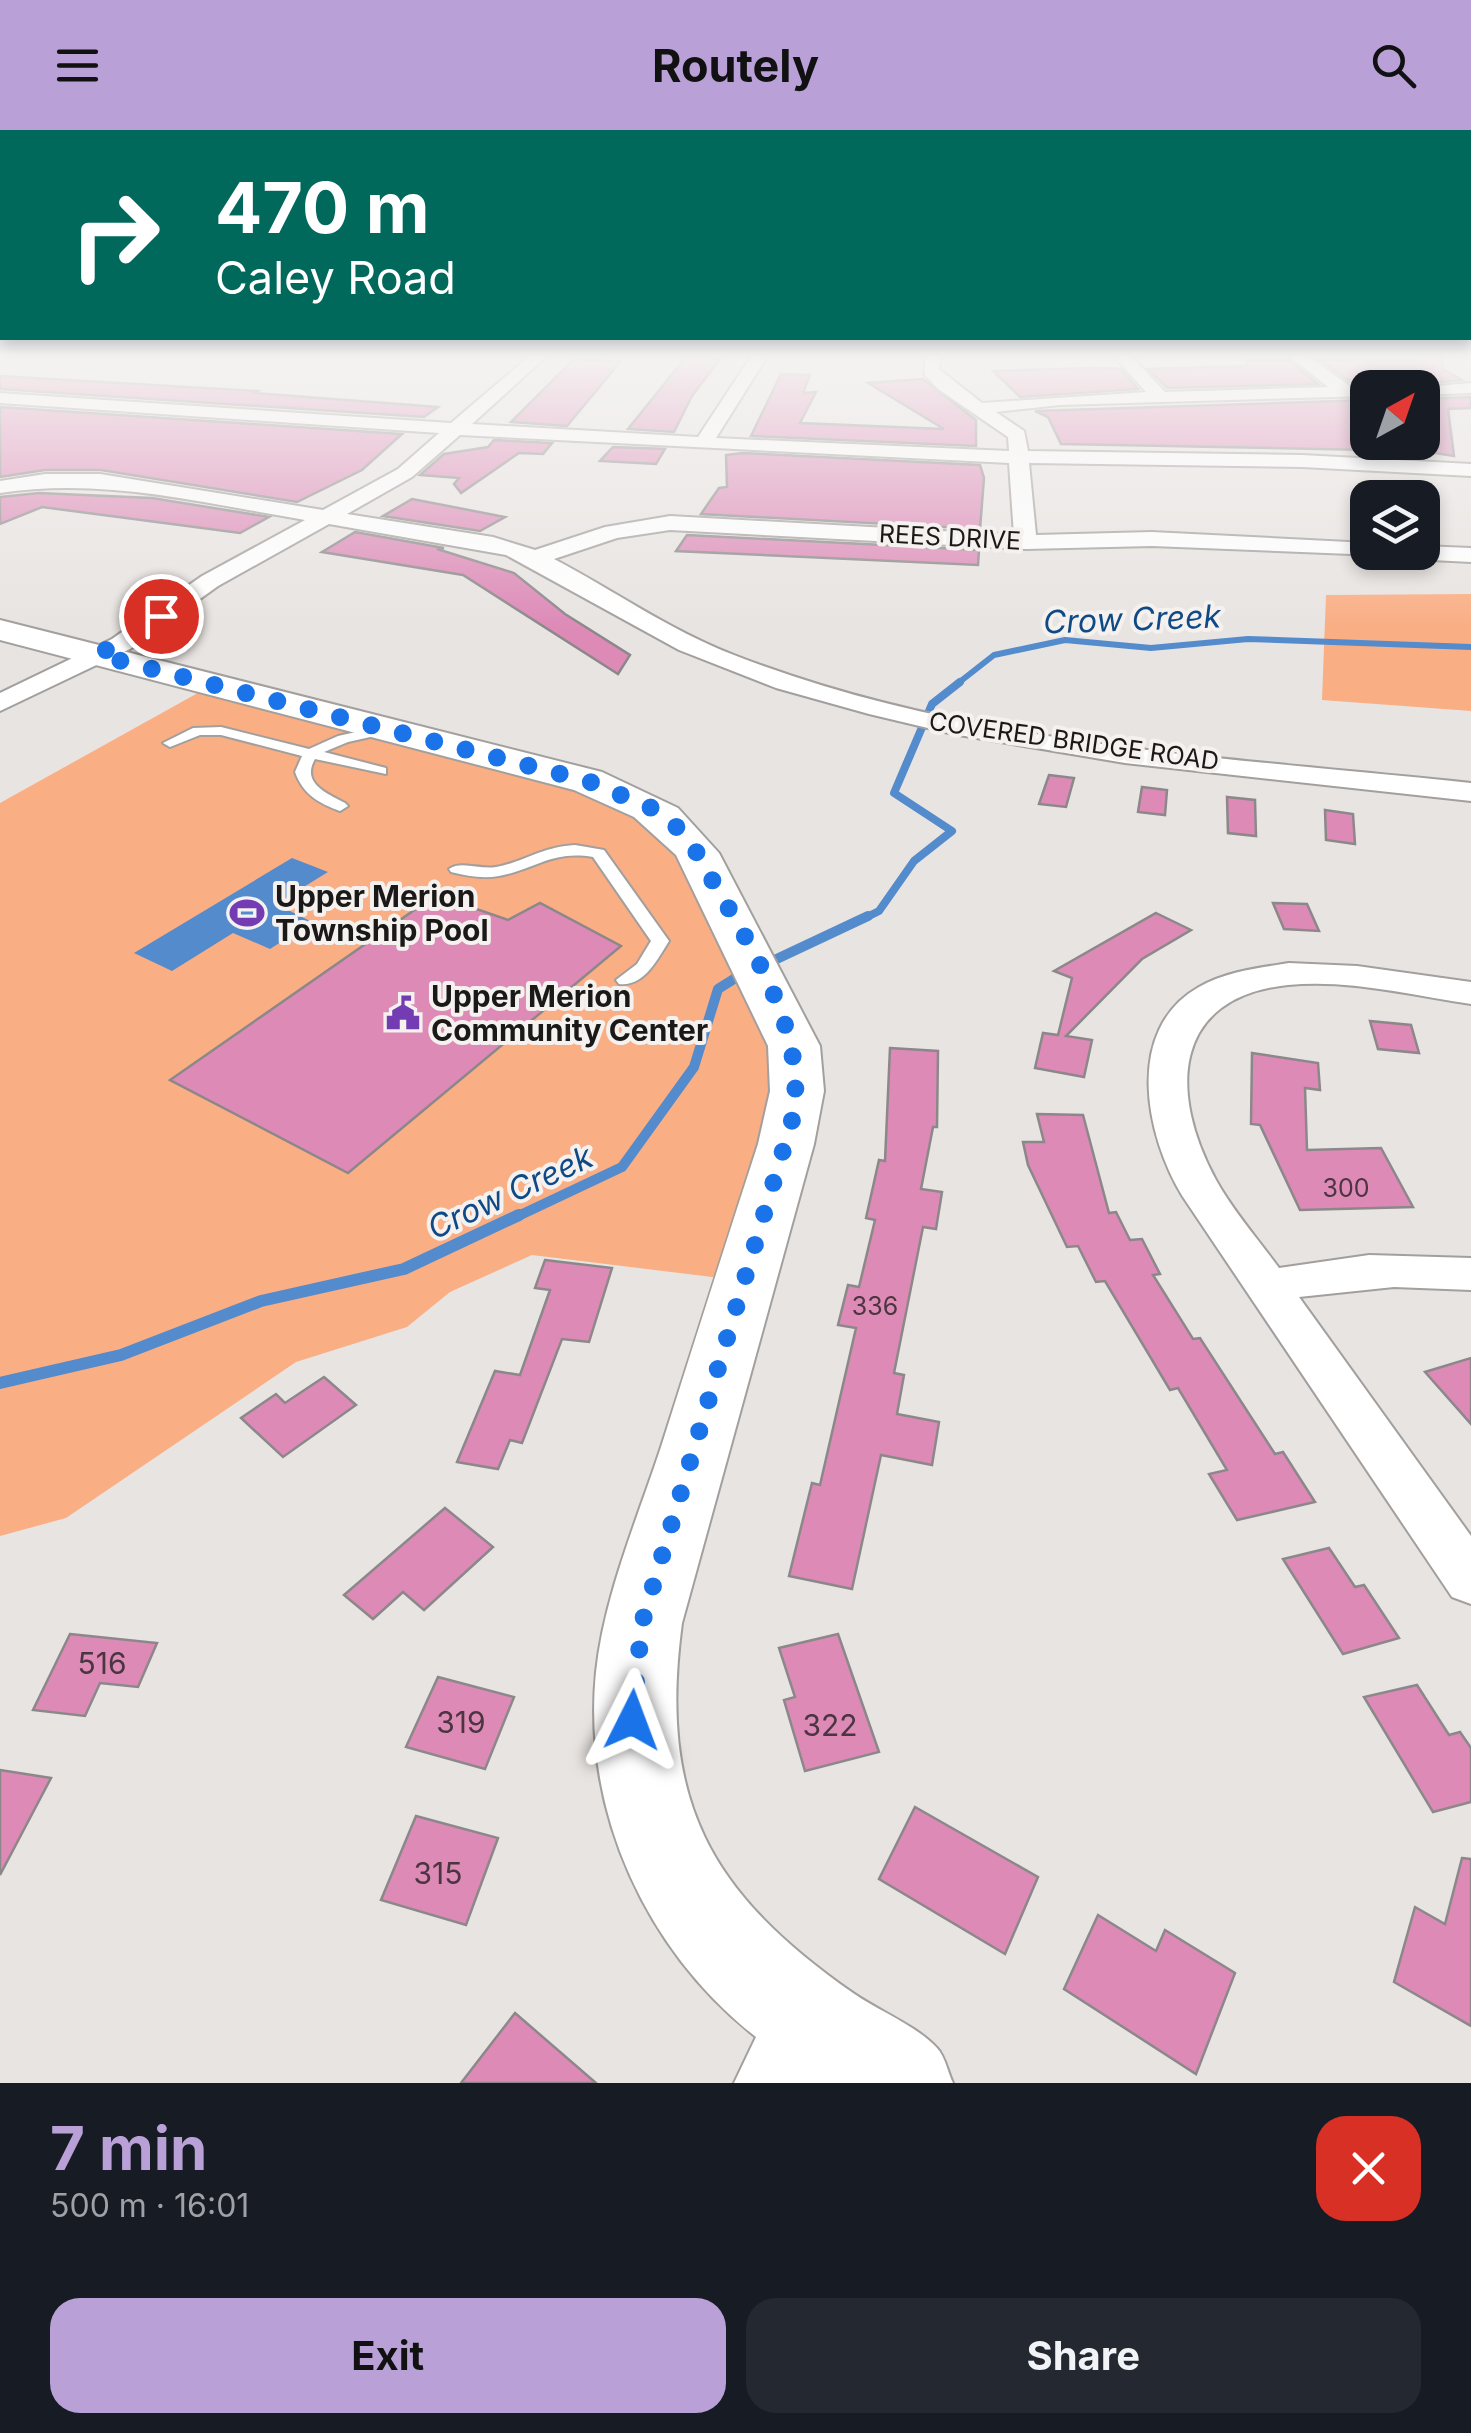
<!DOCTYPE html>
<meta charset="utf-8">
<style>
:root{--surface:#171b24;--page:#242831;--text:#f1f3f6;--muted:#9ea1a6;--accent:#b9a1d8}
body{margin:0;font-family:Inter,sans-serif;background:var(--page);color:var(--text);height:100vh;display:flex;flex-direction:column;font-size:38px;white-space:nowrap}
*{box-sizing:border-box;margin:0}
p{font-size:32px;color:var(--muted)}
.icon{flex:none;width:55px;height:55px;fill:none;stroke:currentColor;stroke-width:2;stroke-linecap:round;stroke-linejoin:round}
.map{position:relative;height:1953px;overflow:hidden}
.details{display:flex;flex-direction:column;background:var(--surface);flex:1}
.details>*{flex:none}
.top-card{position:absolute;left:0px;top:0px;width:1472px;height:210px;box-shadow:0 5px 15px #0003;background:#00695c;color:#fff;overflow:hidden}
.needle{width:65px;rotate:40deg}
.controls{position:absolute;left:1350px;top:240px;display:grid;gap:20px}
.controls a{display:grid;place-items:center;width:90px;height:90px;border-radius:20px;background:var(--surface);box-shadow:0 5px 15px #0003;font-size:50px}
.pin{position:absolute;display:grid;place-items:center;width:85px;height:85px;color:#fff;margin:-42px;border:5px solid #fff;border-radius:50%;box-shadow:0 2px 10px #0007}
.me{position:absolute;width:110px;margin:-55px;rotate:3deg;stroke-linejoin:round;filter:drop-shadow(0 0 8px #0008)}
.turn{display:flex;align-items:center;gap:35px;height:210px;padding:0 50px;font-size:45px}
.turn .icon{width:130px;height:130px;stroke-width:2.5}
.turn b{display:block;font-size:70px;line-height:85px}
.round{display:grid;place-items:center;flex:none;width:105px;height:105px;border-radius:30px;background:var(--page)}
.headline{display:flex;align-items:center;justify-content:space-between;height:170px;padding:0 50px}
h1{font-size:60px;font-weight:700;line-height:75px;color:var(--accent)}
.cta{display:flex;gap:20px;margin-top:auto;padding:20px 50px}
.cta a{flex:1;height:115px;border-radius:30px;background:var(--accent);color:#111;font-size:40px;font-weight:700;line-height:115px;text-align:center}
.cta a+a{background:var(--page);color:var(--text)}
header{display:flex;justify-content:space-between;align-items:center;height:130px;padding:0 50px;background:var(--accent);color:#111;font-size:45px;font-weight:700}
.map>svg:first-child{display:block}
.green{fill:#faae84}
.water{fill:#538bcc}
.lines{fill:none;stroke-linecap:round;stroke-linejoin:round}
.stream-far3{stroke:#538bcc;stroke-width:6}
.stream-far2{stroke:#538bcc;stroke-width:8}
.stream-far1{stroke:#538bcc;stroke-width:10}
.stream{stroke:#538bcc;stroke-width:12}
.building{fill:#dd8ab7;stroke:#8c888a;stroke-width:2.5}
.lane-casing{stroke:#a29f9d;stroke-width:4}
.street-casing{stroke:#a29f9d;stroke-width:4}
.secondary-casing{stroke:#a29f9d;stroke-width:4}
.lane{fill:#fff;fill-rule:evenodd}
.street{fill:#fff;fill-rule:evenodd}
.secondary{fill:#fff;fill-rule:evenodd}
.route{stroke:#1a73e8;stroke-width:18;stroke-dasharray:0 32.4}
.labels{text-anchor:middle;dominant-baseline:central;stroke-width:8;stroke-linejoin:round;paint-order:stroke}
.far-street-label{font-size:25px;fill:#1a1918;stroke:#f5f1ef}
.number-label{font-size:25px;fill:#4b3540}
.poi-label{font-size:30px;font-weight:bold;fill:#1a1918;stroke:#f5f1ef;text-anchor:start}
.near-number-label{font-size:30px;fill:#4b3540}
.water-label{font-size:32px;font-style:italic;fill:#0f4a86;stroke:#f5f1ef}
</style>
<header><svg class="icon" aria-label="menu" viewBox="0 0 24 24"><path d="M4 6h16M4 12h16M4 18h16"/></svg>Routely<svg class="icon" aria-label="search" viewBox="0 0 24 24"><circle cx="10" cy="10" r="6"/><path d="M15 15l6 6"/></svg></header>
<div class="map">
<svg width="1471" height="1953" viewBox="0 0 1471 1953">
<rect width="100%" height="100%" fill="#e8e4e2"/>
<g class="green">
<path d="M1471,464V581L1322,570L1326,465Z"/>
<path d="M214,554L654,679L787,898L745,1151L532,1125L450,1162L407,1197L296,1232L66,1388L0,1406V673Z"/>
</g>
<path class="water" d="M292,728L328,742L276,774L312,792L270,819L233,803L172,841L134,823Z"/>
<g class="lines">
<path class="stream-far3" d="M957,554L994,525L1065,510L1151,518L1248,509L1471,517"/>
<path class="stream-far2" d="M863,789L879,781L914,731L952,701L894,663L932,574L960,552"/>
<g class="stream-far1">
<path d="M766,834L868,786"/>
<path d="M514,1088L622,1037L694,937L718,859L745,842"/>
</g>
<path class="stream" d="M0,1253L121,1225L261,1171L404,1139L519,1085"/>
</g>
<g class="building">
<path d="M1422,225H1441L1443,239L1462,250L1419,254L1368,247V254L1351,252L1320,230H1422Z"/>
<path d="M686,227L720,229L692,266L674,302L628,299Z"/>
<path d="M574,229L620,232L567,296L511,292Z"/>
<path d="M1246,230H1289L1318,254L1167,258L1148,239L1247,236Z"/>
<path d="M1095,238L1121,239L1138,259L1020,267L993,241Z"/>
<path d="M781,244L810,245L803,263L816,262L800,293L944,299L868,253L923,249L976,290V316L751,306Z"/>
<path d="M0,246L258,261L255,263L438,277L424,287L0,259Z"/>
<path d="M1471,267V278L1448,279L1454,326L1422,321V269Z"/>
<path d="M1368,270V320L1061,314L1048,287L1035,281Z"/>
<path d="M0,277L402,304L362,340L297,372L101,340H45L0,347Z"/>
<path d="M494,310L552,313L543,324L519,323L461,363L454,354L459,348L420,345L444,324L488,317Z"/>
<path d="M613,317L665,319L656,334L600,331Z"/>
<path d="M742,323L980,335L984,348L980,399L701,384L719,358L727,357L726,325Z"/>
<path d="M39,363L152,368L269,387L240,403L42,377L0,394V367Z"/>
<path d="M412,369L505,387L480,401L383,386Z"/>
<path d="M355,402L444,418L437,419L514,443L565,484L630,525L618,544L463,445L322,422Z"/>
<path d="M687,405L979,420L978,435L676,421Z"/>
<path d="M1049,645L1074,648L1066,677L1039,674Z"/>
<path d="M1142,657L1167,660L1165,685L1138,682Z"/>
<path d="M1227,667L1255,670L1256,706L1228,703Z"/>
<path d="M1325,680L1353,684L1355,714L1326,710Z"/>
<path d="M436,765L508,790L540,773L621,816L348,1043L170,950Z"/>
<path d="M1273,773L1307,774L1319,801L1284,799Z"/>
<path d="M1156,783L1191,800L1142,829L1066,906L1092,910L1084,947L1035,938L1043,903L1058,905L1072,848L1054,841Z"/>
<path d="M1370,891L1411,895L1419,923L1378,919Z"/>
<path d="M890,918L938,921L937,997H933L921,1059L942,1062L936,1099L923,1097L894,1243L904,1245L897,1284L939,1292L932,1335L881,1325L852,1459L789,1446L812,1353L820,1355L856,1198L838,1195L848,1155L859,1157L875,1090L866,1088L879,1030L885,1031Z"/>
<path d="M1252,923L1318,933L1320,960L1305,958L1307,1020L1381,1018L1413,1077L1300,1080L1260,995L1251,994Z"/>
<path d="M1037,984L1083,985L1109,1083L1116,1082L1130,1110L1142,1109L1160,1144L1153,1145L1193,1209L1200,1208L1275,1324L1283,1322L1315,1372L1237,1390L1209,1344L1227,1340L1178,1258L1170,1260L1105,1151L1096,1152L1078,1116L1067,1117L1028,1035L1023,1012H1044Z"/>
<path d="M545,1130L612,1138L589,1212L562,1209L522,1313L510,1310L498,1339L457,1332L495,1241L520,1245L550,1160L535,1158Z"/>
<path d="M1471,1228V1294L1425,1242Z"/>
<path d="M324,1247L356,1275L283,1327L241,1288L276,1264L285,1273Z"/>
<path d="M445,1378L493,1417L424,1480L403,1462L373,1489L344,1465Z"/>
<path d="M1329,1418L1355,1457L1364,1455L1399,1508L1343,1524L1283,1429Z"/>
<path d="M70,1504L157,1513L138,1557L100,1553L85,1586L33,1580Z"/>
<path d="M838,1504L879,1622L805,1641L784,1570L795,1567L779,1518Z"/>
<path d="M438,1547L514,1567L485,1639L406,1617Z"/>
<path d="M1417,1555L1449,1605L1460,1602L1471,1618V1672L1433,1682L1364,1567Z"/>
<path d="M0,1640L51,1648L0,1745Z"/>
<path d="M915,1677L1038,1747L1005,1824L879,1749Z"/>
<path d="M416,1686L498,1708L466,1795L381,1770Z"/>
<path d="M1462,1728L1471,1729V1896L1394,1852L1415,1777L1445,1794Z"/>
<path d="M1098,1785L1156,1821L1165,1800L1235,1843L1196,1944L1064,1859Z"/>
<path d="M515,1883L596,1953H461Z"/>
</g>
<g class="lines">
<g class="lane-casing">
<g id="lane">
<path d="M383,596L388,597V603L348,612L324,622L386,638V644L315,629C301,653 326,663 345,673L348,676L340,681C318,673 303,664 295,642L302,626L221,605H200L170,617L163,613L193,598L221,597L309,619L338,606Z"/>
<path d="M575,715L604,720L669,811C657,830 644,857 619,854L616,850L637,834L651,811L593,727C552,720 536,739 499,746C483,749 467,746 451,742L449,739C461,730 480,740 496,737C524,732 541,717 575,715Z"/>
</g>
</g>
<g class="street-casing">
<g id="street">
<path d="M531,225H548L472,294L698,307L752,225H768L716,308L1009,321L1008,307L938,259L924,244L926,225H942L939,239L982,273L1146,262L1113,225H1130L1165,262L1328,257L1288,225H1306L1350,256L1374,258H1368V266L1060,275L996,282L1024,301L1028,321L1302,325L1471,334V346L1302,337L1029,333L1036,405L1152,402L1368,413V422L1376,425L1152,416L1026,419L670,400L617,408L554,429C615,461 669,500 734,525C967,616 1225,627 1471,653V671L1125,633L953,604L869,584L776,558L679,520L506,425L329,394L218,456L130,519L0,581V563L112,509L202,446L305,390C203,373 103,347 0,363V351L45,344H100L323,380L398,339L439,303L0,273V263L451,293ZM460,305L1009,333L1014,405L670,386L605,397L535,420L493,407L347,384L412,347Z"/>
<path d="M1471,253V263L1422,265V258H1415Z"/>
<path d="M1422,416L1471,418V432L1412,429L1401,422H1422Z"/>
<path d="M1289,833L1357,836L1471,852V874C1411,865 1348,849 1288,855C1171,867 1169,964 1216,1050C1233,1081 1258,1109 1279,1138L1369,1125L1471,1128V1160L1394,1157L1299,1167L1471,1406V1474L1452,1467L1183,1067C1146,1007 1123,900 1199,857C1227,841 1258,838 1289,833Z"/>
</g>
</g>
<g class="secondary-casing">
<path id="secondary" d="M0,490L602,642L678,678L719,723L820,916L824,961L814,1014L682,1493C658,1671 710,1763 853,1863C879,1881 917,1896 937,1918C945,1926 948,1943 953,1953H734L756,1907C647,1821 582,1683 596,1542C604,1466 637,1390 661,1317C693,1216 725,1115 758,1014L770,961L768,916L676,725L634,687L574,660L0,510Z"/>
</g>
<use href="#lane" class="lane"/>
<use href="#street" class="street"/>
<use href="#secondary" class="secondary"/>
</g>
<linearGradient id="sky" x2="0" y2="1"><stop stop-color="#6ca4dd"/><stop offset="0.45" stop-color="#f5f3f2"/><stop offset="1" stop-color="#f5f3f2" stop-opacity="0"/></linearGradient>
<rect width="1471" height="498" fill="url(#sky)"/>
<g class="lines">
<path class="route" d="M161,486L98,525L588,651L654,679L679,699L697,723C740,803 809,892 793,987L642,1493L632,1590"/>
</g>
<defs>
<g id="stadium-bare" transform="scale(2.7)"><path d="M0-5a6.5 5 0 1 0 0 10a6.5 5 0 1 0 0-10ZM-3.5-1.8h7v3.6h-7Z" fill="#743cb3" stroke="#f5f1ef" stroke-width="2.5" paint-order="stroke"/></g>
<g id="civic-bare" transform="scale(2.7)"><path d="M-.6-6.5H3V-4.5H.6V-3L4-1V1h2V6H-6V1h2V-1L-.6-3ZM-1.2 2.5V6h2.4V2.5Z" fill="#743cb3" stroke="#f5f1ef" stroke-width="2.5" paint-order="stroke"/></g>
</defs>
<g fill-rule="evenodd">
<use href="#stadium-bare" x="247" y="783"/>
<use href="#civic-bare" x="403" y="883"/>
</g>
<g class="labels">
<g class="far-street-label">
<text transform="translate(950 407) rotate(3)">REES DRIVE</text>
<text transform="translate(1074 611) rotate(8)">COVERED BRIDGE ROAD</text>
</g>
<g class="number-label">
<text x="1346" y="1058">300</text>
<text x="875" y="1176">336</text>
</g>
<g class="poi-label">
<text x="275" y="766">Upper Merion<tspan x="275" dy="34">Township Pool</tspan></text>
<text x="431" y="866">Upper Merion<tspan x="431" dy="34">Community Center</tspan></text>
</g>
<g class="near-number-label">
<text x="102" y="1533">516</text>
<text x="461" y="1592">319</text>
<text x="830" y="1595">322</text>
<text x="438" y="1743">315</text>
</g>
<g class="water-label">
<text transform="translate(1132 489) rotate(-2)">Crow Creek</text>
<text transform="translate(510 1062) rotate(-25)">Crow Creek</text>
</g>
</g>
</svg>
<div class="controls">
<a><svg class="needle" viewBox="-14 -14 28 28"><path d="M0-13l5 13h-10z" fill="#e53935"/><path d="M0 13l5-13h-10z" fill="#9ea1a6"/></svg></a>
<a><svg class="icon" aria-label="layers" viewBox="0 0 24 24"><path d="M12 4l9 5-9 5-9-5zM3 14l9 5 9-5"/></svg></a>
</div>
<div class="pin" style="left:161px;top:486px;background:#d93025"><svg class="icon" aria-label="arrive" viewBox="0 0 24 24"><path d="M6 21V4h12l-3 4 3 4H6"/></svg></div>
<svg class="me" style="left:632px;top:1590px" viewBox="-20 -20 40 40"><path d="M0-17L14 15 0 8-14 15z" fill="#1a73e8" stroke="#fff" stroke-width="4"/></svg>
<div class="top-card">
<div class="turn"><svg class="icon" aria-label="right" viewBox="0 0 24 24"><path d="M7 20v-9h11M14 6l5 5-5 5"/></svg><div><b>470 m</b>Caley Road</div></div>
</div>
</div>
<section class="details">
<div class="headline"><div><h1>7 min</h1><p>500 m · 16:01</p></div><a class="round" style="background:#d93025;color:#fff"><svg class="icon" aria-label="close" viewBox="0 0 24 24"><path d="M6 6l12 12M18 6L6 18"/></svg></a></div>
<div class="cta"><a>Exit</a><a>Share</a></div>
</section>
